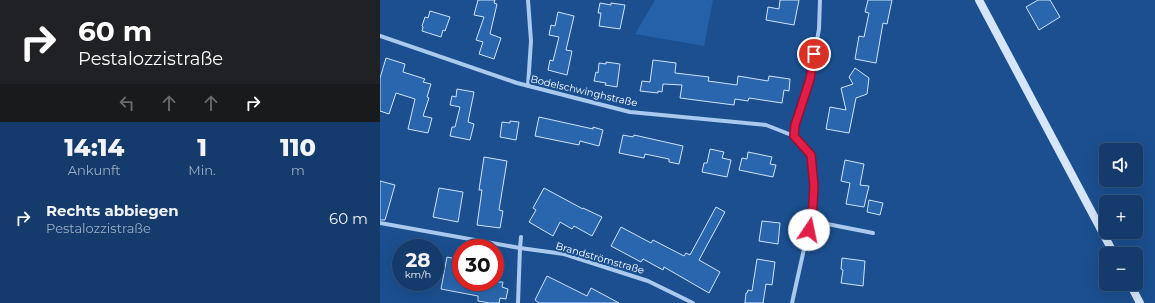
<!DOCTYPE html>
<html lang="de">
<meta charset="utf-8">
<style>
:root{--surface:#143b6b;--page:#214673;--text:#f1f3f6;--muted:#9dadc1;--line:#33557e}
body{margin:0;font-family:Montserrat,sans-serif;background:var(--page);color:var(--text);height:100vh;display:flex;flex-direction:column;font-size:15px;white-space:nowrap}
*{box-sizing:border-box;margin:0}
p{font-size:13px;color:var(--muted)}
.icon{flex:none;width:22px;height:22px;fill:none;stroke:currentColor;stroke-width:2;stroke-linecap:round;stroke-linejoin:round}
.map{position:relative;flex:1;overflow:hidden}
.details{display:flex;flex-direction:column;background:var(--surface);width:380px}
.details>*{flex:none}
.top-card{background:#202124;color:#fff;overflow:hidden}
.controls{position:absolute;left:719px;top:143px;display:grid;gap:8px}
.controls a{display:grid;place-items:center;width:44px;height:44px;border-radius:6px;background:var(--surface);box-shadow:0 4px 16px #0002,0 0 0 1px var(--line);font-size:20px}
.speed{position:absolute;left:12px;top:239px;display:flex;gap:8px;font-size:20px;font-weight:700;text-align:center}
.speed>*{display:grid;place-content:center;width:52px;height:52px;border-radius:50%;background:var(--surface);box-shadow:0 4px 16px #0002,0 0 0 1px var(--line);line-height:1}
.speed small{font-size:10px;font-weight:400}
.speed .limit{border:6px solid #d22;background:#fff;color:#111}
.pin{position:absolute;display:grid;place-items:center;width:34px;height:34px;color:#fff;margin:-17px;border:2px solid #fff;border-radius:50%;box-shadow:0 1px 4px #0007}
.me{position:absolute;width:44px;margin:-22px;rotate:11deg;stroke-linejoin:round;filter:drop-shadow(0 0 3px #0008)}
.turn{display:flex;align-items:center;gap:14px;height:84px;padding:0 12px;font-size:18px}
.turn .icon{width:52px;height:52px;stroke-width:2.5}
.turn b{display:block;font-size:28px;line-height:34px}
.lanes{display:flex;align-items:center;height:38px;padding:0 12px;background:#0003;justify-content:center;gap:20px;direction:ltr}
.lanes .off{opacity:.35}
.eta{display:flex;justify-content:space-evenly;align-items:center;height:68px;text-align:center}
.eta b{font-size:24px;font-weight:800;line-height:28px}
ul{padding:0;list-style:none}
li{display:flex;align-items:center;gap:12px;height:56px;padding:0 12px}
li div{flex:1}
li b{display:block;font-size:15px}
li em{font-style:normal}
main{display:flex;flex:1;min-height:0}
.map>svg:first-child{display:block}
.green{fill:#2461a8}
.building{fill:#2a66ad;stroke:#cfe3fa}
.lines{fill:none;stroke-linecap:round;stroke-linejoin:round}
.street{stroke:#a9c9ee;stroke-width:4}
.secondary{stroke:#d6e6fa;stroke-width:8}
.route-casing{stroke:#92132f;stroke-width:10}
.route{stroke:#e11d48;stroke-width:7}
.labels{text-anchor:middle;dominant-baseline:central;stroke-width:4;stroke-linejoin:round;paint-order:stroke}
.street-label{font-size:10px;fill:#fff;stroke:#1b4f8f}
</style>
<main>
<section class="details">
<div class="top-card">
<div class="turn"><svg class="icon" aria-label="right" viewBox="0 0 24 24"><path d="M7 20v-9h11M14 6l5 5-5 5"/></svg><div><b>60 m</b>Pestalozzistraße</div></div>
<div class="lanes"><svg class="icon off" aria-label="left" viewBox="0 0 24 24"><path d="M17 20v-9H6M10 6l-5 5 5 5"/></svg><svg class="icon off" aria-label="ahead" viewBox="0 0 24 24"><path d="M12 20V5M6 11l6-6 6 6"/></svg><svg class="icon off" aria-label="ahead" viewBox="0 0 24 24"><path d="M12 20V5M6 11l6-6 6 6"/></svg><svg class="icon" aria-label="right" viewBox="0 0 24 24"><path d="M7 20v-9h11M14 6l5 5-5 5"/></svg></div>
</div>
<div class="eta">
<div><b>14:14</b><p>Ankunft</p></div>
<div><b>1</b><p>Min.</p></div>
<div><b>110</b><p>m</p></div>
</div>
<ul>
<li><svg class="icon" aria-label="right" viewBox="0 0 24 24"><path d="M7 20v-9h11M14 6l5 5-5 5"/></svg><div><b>Rechts abbiegen</b><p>Pestalozzistraße</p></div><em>60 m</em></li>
</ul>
</section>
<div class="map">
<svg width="775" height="303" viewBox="0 0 775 303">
<rect width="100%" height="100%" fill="#1b4f8f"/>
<path class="green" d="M275,0H333L324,46L255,34Z"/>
<g class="building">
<path d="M98,0H115L114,3L117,4L110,34L121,38L114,59L99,54L103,42L96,40L104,17L94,15Z"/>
<path d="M400,0H419L414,25L386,20L388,7L399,9Z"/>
<path d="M488,0H512L507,24L503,23L496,63L475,59L479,36L484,37L489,13L485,12Z"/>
<path d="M658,0H670L680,17L659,30L646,7Z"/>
<path d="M220,3L231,5V3L245,5L240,29L219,26L221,13H218Z"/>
<path d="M50,11L70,17L65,31L63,30L61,37L42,31L43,27L42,26L45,17L48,18Z"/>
<path d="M178,12L194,16L186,50L192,51L187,75L168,70L170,60L173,61L179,37L169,35L171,25L175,26Z"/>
<path d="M6,58L25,64L23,72L45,79L43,82L51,84L47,97L49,98L43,116L52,118L48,133L28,129L35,99L16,93L9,114L0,111V78Z"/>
<path d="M273,60L296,63L295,73L329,77L328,81L357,85L358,76L388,81L389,76L410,79L409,91L404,90L402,103L369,98L368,101L355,99L354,105L300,98L302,85L283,84L282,92L278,91V93L260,91L262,81L270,82Z"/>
<path d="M226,62L240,64L237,87L225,85L226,83L214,81L216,72L218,73L219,63L226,64Z"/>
<path d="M475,68L489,78L487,94L476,98L469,133L446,129L450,107L466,110L461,88L473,84L469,77Z"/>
<path d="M77,89L94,92L88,122L94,124L90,140L70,136L72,127H75L80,107L70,105L72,96L76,97Z"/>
<path d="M159,117L213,129V127L223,130L219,146L200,141L199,145L155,136Z"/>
<path d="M130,121L139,122L136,140L120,137L122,122L130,123Z"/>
<path d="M243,135L253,137L254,135L303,146L299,164L289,162V159L265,154L264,158L239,153Z"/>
<path d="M330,149L344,152L342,158L351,160L347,177L322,172L324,163H327Z"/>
<path d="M368,152L392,157L390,164L396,165L393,177L359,170L362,158L367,159Z"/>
<path d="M104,157L127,161L119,210L123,211L120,228L97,225L102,190H99Z"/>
<path d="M465,160L484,164L480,185L489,186L484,207L466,204L470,183L461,181Z"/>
<path d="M0,181L15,185L5,220H0Z"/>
<path d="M59,188L83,192L78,222L53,217Z"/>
<path d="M164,188L203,209V208L222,217L212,236L194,226L192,229L180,222L173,236L149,222L156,210L153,208Z"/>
<path d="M489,200L503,203L500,215L487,212Z"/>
<path d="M336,207L345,212L319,260L340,272L329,293L284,267L283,270L263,259L261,262L231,246L241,227L271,243L273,240L304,256L306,253L310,255Z"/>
<path d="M382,221L400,223L398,244L379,241Z"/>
<path d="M67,257L81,260V282H123L122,287L128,289L126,299L120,298L119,303H110L98,301V296L61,289Z"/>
<path d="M462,258L485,261L483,286L461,283L463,270L461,269Z"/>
<path d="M377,259L395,262L392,285L386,284L383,303H365L366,293H367L368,290L372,291Z"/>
<path d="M167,276L207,296L211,288L239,303H159L155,300Z"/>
</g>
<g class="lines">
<g class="street">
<path d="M0,36L137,83L250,112L386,125L414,136L431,155L434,187L432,221L426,240L412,303"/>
<path d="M148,86L151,41L148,0"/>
<path d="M414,136L415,125L421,104L430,79L439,29L440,0"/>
<path d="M432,221L493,233"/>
<path d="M0,223L140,248L184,254L268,281L313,303"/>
<path d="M138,303L140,248L141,237"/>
</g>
<g class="secondary">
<path d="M599,0L734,254"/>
<path d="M750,284L760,303"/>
</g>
</g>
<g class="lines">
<g class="route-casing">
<path id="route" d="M429,230L432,221L434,186L431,155L414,136L415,125L422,104L430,79L434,54"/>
</g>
<use href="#route" class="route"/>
</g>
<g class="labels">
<g class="street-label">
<text transform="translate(204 91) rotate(13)">Bodelschwinghstraße</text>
<text transform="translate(220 258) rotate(16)">Brandströmstraße</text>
</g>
</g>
</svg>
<div class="controls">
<a><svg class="icon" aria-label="sound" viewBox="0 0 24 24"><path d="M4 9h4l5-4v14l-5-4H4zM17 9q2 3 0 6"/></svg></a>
<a>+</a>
<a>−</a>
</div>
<div class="speed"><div>28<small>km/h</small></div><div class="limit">30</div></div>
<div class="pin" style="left:434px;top:54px;background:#d93025"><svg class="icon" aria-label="arrive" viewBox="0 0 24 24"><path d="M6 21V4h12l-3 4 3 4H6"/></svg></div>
<svg class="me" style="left:429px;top:230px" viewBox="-20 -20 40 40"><circle r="19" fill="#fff"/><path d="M0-13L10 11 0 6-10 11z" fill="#e11d48"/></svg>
</div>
</main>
